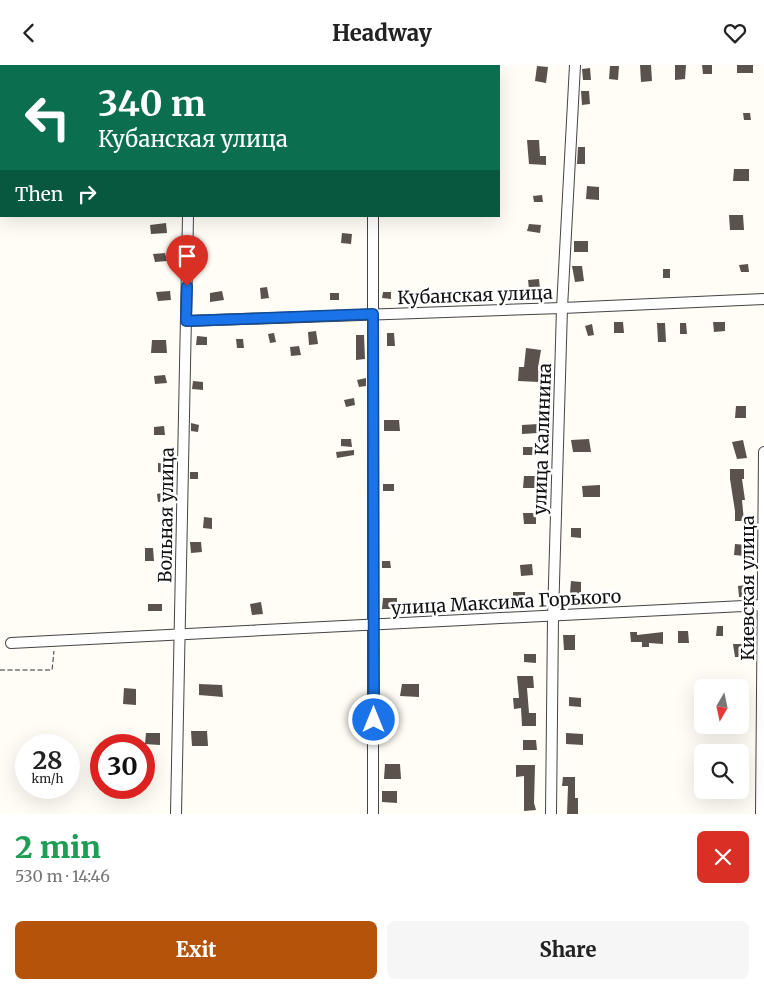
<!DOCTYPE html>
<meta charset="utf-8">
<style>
:root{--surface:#fff;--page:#f6f6f6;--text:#222;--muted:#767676;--accent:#b45309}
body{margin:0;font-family:Merriweather,serif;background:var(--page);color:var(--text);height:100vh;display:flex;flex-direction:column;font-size:19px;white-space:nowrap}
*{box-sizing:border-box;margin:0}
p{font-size:16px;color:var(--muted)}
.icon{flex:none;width:28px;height:28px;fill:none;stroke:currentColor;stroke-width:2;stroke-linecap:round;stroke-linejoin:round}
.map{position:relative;height:749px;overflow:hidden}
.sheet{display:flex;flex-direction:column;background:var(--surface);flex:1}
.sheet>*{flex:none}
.top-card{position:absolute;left:0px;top:0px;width:500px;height:152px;box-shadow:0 5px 20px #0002;background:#0b6e4f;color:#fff;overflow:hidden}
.needle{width:32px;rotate:189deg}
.tools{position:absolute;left:694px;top:614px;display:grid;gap:10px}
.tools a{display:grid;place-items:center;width:55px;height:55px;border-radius:8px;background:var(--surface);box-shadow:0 5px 20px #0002;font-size:25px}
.speed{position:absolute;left:15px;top:669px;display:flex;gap:10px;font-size:25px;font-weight:700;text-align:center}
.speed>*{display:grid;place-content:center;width:65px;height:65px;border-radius:50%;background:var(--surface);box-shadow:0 5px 20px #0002;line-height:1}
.speed small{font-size:12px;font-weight:400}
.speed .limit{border:8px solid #d22;background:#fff;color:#111}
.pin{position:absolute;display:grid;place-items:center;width:42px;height:42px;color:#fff;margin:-51px -21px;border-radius:50% 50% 50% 0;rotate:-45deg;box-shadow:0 0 5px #0007}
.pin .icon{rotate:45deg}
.me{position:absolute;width:55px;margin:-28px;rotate:0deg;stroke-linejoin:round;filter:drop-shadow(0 0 4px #0008)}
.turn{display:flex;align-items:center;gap:18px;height:105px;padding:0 15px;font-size:22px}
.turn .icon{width:65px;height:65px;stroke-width:2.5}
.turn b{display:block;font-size:35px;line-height:42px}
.then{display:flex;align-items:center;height:48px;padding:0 15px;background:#0003;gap:10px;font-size:19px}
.round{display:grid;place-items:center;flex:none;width:52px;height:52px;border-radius:8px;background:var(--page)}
.headline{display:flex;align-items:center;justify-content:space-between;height:85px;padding:0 15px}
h1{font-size:30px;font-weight:800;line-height:38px;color:#1e9e55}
.action{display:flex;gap:10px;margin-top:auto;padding:10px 15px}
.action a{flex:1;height:58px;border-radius:8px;background:var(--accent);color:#fff;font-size:20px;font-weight:800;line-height:58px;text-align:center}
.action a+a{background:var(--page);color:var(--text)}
header{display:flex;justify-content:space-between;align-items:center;height:65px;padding:0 15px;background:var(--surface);font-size:22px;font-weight:800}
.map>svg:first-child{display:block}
.building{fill:#5a524d}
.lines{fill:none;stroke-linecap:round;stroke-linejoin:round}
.minor-casing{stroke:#444;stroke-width:12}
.path{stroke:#333;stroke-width:1;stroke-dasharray:5 2.5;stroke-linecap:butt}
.minor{stroke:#fff;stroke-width:10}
.route-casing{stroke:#114b97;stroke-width:12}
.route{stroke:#1a73e8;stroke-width:9}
.labels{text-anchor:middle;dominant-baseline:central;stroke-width:5;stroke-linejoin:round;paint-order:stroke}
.street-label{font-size:18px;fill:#111;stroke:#fff}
</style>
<header><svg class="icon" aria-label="back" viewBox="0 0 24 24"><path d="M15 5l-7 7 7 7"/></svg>Headway<svg class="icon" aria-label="heart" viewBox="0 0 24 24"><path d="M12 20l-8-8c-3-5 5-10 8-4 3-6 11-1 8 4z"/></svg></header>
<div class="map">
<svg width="764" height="749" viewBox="0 0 764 749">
<rect width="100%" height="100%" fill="#fffdf5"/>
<g class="building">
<path d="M640,0H651L652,16L641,17Z"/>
<path d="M675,0H686L685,14L675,15Z"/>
<path d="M702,0H712V9H703Z"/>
<rect x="737" y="0" width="16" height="8"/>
<path d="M537,1L548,2L546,18L535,16Z"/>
<path d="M610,1H619L618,15L609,14Z"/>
<path d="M590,3L591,15H583L582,4Z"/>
<path d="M581,26H589L590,39L582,40Z"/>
<path d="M743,48H750L751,55H744Z"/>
<path d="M527,75H539L540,91H546V100L529,99Z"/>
<path d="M578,82H585V99H577Z"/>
<path d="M734,104H749V116H733Z"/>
<path d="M587,121L599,122V135L586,134Z"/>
<path d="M542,130L543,137H534L533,131Z"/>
<path d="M729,150H743L744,165H730Z"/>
<path d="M166,158L167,168L151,169L150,160Z"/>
<path d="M529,159L541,160L540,168L527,166Z"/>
<path d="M342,168L352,169L351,179L341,178Z"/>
<rect x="574" y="176" width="14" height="11"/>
<path d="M165,188L167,196L155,197L153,189Z"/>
<path d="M748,199L749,207H741L739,200Z"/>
<path d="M572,201H582L584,216L575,217Z"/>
<rect x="663" y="204" width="7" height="9"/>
<path d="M539,214L540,224H529L528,215Z"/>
<path d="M267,222L269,233L261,234L260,223Z"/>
<path d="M170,226L171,235L158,236L156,227Z"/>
<path d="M222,226L224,235L210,237V228Z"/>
<path d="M383,227H391V234L382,233Z"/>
<rect x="330" y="228" width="9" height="7"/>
<path d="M614,257H623L624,268H614Z"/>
<path d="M713,257H725V266L714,267Z"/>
<path d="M657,258H665L666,277H658Z"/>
<path d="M680,258H686L687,269H680Z"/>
<path d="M592,259L594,270L588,271L585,261Z"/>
<path d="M316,266L318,279L309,280L308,267Z"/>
<path d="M274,268L276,277L270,278L268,269Z"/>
<path d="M387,268H394L395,281H387Z"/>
<path d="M356,270H364L365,294L356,295Z"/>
<path d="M197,271L207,272V280H196Z"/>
<path d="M236,274H243L244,283H237Z"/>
<path d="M152,275H166L167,288H151Z"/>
<path d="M299,281L301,290L291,291L290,282Z"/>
<path d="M526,283L541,285L538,303L539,317L518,316L519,302H524Z"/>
<path d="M165,310L167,318L155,319L154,311Z"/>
<path d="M366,313V321L359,322L357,315Z"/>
<path d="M193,316L203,317V325L192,324Z"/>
<path d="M354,333L355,340L346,342L344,335Z"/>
<path d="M736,341H746V353H735Z"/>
<path d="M384,355H399L400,366H384Z"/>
<path d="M191,358L199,360L198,367L191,366Z"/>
<path d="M538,359V368L522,369V360Z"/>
<path d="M164,361L165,370H154V362Z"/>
<path d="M341,374H351L352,382L341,381Z"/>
<path d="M589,374L591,387H573L571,375Z"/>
<path d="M743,375L747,393L737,394L732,377Z"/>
<rect x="523" y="382" width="14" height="8"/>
<path d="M354,385V390L337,393L336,387Z"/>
<path d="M158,398L166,399V408L158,407Z"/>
<path d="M730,404H744V414H742L745,435H742L744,456H735V446L730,414Z"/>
<rect x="190" y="407" width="8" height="7"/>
<path d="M524,411H537L536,423H523Z"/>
<rect x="383" y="419" width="11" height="7"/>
<path d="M600,420V432H583L582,421Z"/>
<path d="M166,427L167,436L158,437L157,429Z"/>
<path d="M523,448H536V459H524Z"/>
<path d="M204,452L212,453V464L203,463Z"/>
<path d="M571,463H581V473L571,472Z"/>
<path d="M190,477H201L202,487L191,488Z"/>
<path d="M735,479L746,480L745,491L734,490Z"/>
<path d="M145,483H153L154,496H145Z"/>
<path d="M382,496H390L391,503H382Z"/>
<path d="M532,499L533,510L521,511L520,500Z"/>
<path d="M571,516L581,517V529L570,528Z"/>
<path d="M747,520L749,532H739L738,521Z"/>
<path d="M513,527H525V538L513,539Z"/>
<path d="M383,533H397V544H382Z"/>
<path d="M261,537L263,549L252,550L250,539Z"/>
<rect x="148" y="539" width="14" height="7"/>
<path d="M717,561H723V571H716Z"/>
<path d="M678,566H688L689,578H678Z"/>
<path d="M630,567H637V570L663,567V579L649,578V582H642V577H631Z"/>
<path d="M563,570H575V585H564Z"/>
<path d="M733,579H745V592H735Z"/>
<path d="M524,589H536V598L524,597Z"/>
<path d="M517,611H533L534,623H527L529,648H536V661H522L521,643L514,644L513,633H519Z"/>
<path d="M199,619L222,620L223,632L199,630Z"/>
<path d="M402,619H419V632L400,631Z"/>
<path d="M124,623L136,624V640L123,639Z"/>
<path d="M569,632L581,633V642L569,641Z"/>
<path d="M191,666H207L208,681H192Z"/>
<path d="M146,668H160V680L145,679Z"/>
<path d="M566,668L583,669V680L566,679Z"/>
<path d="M523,675H536L537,685H523Z"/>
<path d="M385,699H400L401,714H384Z"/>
<path d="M516,700H535L534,738L536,745L524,746V711L516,712Z"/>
<path d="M563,712H575V733H578V749H567L568,721H562Z"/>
<path d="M382,726H397V738L382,737Z"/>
</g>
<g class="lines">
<g class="minor-casing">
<g id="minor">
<path d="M373,0V1"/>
<path d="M191,1V0"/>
<path d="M373,151V749"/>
<path d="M186,256L562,243L764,234"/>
<path d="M11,578C262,564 513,553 764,540"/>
<path d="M176,749L188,151"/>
<path d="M551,749L553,552L562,243L575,0"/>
<path d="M761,749L764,387"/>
</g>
</g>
<path class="path" d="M0,605H52L54,586"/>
<use href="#minor" class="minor"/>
</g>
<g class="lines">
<g class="route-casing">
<path id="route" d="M187,221L186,256L373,249L374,655"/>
</g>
<use href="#route" class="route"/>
</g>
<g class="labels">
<g class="street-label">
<text transform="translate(475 230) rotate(-2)">Кубанская улица</text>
<text transform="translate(542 374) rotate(-88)">улица Калинина</text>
<text transform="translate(166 450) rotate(-89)">Вольная улица</text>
<text transform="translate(747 523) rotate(-90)">Киевская улица</text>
<text transform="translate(506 537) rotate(-3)">улица Максима Горького</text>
</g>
</g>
</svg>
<div class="tools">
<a><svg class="needle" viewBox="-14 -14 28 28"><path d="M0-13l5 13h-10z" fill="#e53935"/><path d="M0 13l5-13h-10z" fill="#767676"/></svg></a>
<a><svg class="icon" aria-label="search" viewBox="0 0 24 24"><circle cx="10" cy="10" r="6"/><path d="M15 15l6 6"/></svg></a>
</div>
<div class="speed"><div>28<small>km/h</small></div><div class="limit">30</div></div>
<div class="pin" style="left:187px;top:221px;background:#d93025"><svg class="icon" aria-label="arrive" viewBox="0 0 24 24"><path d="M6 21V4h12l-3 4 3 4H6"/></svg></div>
<svg class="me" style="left:374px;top:655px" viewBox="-20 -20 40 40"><circle r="17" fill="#1a73e8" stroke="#fff" stroke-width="3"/><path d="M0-11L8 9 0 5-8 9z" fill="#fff"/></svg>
<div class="top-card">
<div class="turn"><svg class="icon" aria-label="left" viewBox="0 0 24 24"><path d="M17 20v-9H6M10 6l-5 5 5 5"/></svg><div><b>340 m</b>Кубанская улица</div></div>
<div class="then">Then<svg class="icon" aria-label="right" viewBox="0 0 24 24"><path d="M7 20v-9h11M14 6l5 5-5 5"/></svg></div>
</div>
</div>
<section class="sheet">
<div class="headline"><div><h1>2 min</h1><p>530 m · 14:46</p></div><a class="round" style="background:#d93025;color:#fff"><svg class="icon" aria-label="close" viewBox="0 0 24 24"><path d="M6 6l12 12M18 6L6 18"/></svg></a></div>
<div class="action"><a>Exit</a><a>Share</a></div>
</section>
